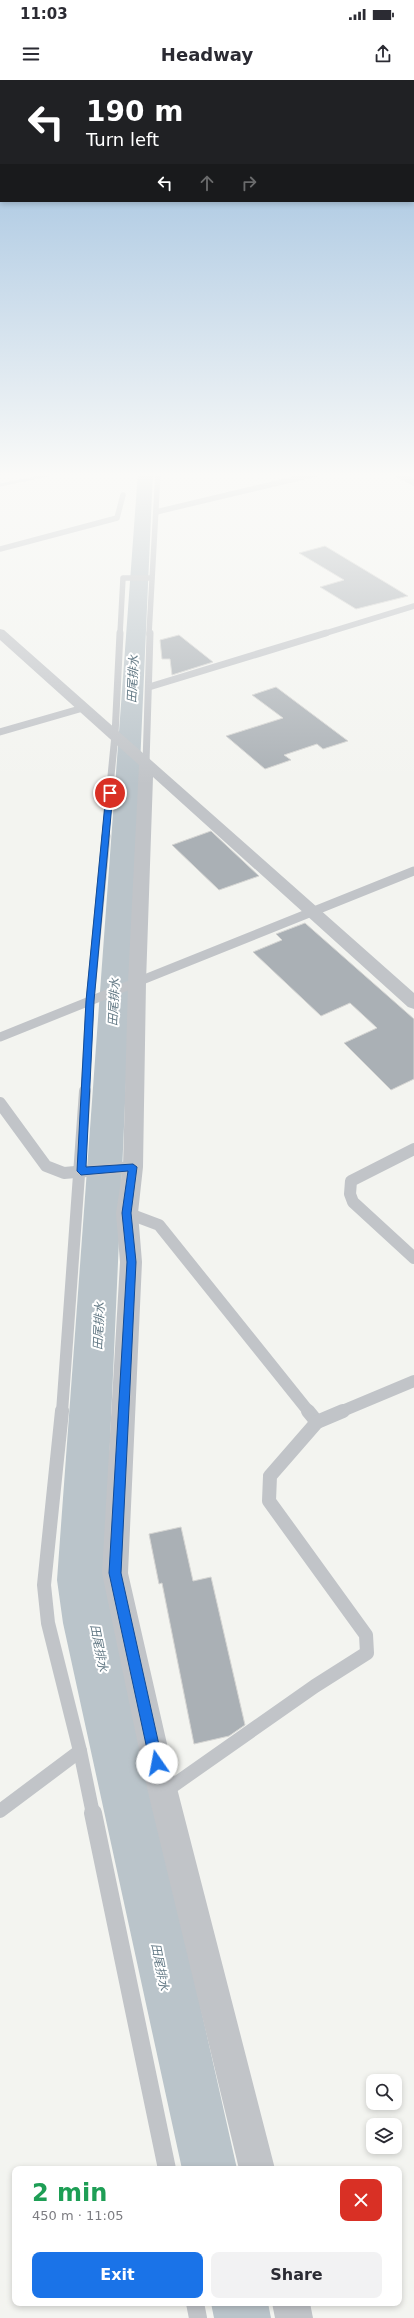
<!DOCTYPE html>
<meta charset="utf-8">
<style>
:root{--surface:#fff;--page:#f2f2f3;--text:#2b2b33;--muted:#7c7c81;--accent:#1a73e8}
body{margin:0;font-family:"DejaVu Sans","Noto Sans TC",sans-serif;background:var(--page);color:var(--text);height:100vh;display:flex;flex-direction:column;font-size:15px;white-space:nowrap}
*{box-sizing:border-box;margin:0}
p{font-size:13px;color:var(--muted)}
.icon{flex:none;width:22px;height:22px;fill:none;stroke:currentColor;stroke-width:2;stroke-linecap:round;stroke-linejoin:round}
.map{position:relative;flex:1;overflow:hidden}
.details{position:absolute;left:12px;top:2086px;width:390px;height:140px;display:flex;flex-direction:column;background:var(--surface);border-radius:8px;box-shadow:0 2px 6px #0003}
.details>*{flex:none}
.top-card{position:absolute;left:0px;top:0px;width:414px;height:122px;box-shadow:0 2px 6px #0003;background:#202124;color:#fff;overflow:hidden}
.fabs{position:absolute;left:366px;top:1994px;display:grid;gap:8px}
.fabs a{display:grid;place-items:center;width:36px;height:36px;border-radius:8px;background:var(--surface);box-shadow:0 2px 6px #0003;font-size:20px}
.pin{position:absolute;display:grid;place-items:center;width:34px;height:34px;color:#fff;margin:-17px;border:2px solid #fff;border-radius:50%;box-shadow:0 1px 4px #0007}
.me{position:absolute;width:44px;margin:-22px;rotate:348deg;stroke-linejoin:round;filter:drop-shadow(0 0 3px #0008)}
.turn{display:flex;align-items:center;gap:14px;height:84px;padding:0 20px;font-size:18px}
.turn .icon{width:52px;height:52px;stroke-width:2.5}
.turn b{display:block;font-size:28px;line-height:34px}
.lanes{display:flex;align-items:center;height:38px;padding:0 20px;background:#0003;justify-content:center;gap:20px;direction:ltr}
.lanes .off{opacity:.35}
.round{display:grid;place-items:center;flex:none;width:42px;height:42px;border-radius:8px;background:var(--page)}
.overview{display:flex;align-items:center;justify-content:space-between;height:68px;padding:0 20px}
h1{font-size:24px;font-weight:600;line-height:30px;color:#1e9e55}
.button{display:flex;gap:8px;margin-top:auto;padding:8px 20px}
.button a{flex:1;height:46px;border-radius:8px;background:var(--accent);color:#fff;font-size:16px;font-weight:600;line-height:46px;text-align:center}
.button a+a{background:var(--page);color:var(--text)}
.status{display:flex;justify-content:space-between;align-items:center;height:28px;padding:0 20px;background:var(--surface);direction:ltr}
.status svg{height:11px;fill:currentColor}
header{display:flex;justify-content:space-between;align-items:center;height:52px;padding:0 20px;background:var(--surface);font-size:18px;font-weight:600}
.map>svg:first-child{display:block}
.water{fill:#bac4ca}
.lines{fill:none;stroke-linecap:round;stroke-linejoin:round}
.stream{stroke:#bac4ca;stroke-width:3}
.building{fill:#aab0b5;stroke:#d5d5d3}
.lane-far5{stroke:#c1c4c8;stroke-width:5.5}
.lane-far4{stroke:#c1c4c8;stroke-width:7}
.lane-far3{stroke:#c1c4c8;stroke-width:9}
.lane-far2{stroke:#c1c4c8;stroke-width:12}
.lane-far1{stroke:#c1c4c8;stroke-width:14}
.lane{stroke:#c1c4c8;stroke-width:18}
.street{fill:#c1c4c8;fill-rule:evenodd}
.route{fill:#1a73e8;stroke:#114b97}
.labels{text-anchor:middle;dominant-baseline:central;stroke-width:4;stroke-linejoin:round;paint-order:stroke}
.water-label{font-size:12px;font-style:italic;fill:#637985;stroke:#fff}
</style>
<div class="status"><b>11:03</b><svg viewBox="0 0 49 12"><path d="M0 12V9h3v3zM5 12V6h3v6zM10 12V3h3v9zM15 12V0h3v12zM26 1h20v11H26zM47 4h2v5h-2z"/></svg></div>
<header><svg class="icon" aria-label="menu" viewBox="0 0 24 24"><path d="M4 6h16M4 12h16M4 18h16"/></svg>Headway<svg class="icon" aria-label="share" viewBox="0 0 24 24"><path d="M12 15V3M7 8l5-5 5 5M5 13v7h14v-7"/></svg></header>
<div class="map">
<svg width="414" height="2238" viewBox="0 0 414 2238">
<rect width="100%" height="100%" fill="#f3f4f0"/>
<g class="water">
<path d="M138,392H153L104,1498L237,2089H182L63,1543L57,1500Z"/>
<path d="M211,2223H268L271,2238H214Z"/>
</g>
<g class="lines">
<g class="stream">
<path d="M398,392L414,400"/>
<path d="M0,405L63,392"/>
</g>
</g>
<g class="building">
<path d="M325,466L408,516L356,529L320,507L344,500L299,473Z"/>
<path d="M179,555L213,582L172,595L170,579H162L160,560Z"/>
<path d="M276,607L348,661L323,669L317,664L284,675L291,680L265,689L226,656L283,638L252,615Z"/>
<path d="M211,751L259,796L219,810L172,765Z"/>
<path d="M305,843L414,939V999L391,1010L344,963L377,948L350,923L321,936L253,872L282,860L276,854Z"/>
<path d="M181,1447L193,1501L211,1497L245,1645L229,1656L194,1664L162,1503L159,1504L149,1454Z"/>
</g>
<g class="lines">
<g class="lane-far5">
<path d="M156,432L324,392"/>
<path d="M0,469L117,438L123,415"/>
<path d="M120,554L123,498H151"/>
<path d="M149,554L158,392"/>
<path d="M323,554L414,526"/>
</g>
<g class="lane-far4">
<path d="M149,607L326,553"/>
<path d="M0,652L83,628"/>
<path d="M146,683L150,553"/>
<path d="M105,757L115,655L120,553"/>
</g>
<g class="lane-far3">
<path d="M0,957L414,791"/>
<path d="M85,1012L90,921L106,756"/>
</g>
<g class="lane-far2">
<path d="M0,1023L46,1086L64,1093L133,1087"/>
<path d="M414,1069L351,1101L350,1114L353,1122L414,1178"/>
<path d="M127,1133L159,1145L309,1332"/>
<path d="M62,1332L85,1011"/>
<path d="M340,1332L414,1301"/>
</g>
<g class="lane-far1">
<path d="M62,1331L44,1505L48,1543L80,1671L93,1734"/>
<path d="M308,1331L317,1342"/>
<path d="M164,1712L315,1606L367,1573L366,1555L269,1421L270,1396L317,1342L343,1331"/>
<path d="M0,1731L80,1671"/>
</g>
<g class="lane">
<path d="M93,1733L167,2089"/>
<path d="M195,2223L198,2238"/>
</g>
<g class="street">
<path d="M386,392H398L414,399V406Z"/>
<path d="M0,549L4,550L414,913V929L408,927L153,697L146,902L143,1087L138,1133L142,1182L128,1493L178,1712L275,2089H239L148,1712L102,1493L120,1182L116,1133L123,1087L128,902L139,685L0,560Z"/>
<path d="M272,2223H310L313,2238H275Z"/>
</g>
</g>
<linearGradient id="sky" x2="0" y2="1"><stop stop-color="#95badc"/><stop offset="0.56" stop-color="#fafaf8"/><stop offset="1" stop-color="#fafaf8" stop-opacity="0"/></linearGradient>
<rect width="414" height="705" fill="url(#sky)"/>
<path class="route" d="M110,711L113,713L94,921L86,1087L133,1084L137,1087L131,1133L136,1182L121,1493L163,1683L161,1688L157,1690L152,1688L150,1683L109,1493L127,1182L122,1133L128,1091L81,1095L77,1091L86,921L106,713Z"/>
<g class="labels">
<g class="water-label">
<text transform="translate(133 599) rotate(-87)">田尾排水</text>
<text transform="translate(114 922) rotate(-87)">田尾排水</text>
<text transform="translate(99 1246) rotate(-87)">田尾排水</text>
<text transform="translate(99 1568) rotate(79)">田尾排水</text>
<text transform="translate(160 1887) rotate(79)">田尾排水</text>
</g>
</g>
</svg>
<div class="fabs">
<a><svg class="icon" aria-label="search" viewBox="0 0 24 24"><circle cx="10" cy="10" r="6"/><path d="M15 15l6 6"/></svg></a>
<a><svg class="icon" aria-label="layers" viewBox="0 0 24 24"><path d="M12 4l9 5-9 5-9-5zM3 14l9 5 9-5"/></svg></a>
</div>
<div class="pin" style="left:110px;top:713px;background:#d93025"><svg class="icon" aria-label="arrive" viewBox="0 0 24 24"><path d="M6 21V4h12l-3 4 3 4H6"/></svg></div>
<svg class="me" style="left:157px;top:1683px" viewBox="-20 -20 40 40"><circle r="19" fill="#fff"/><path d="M0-13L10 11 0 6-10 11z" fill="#1a73e8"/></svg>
<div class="top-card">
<div class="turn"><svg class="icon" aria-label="left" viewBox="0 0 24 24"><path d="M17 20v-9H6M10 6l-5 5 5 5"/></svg><div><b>190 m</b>Turn left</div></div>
<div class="lanes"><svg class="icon" aria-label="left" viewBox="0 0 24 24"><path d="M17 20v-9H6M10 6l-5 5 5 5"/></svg><svg class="icon off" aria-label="ahead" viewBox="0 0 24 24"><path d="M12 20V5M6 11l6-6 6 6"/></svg><svg class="icon off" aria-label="right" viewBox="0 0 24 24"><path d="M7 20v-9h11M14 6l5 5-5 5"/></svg></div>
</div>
<section class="details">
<div class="overview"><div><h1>2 min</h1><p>450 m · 11:05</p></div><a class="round" style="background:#d93025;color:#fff"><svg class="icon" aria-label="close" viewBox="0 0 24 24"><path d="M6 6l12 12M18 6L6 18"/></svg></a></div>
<div class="button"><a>Exit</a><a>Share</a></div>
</section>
</div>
